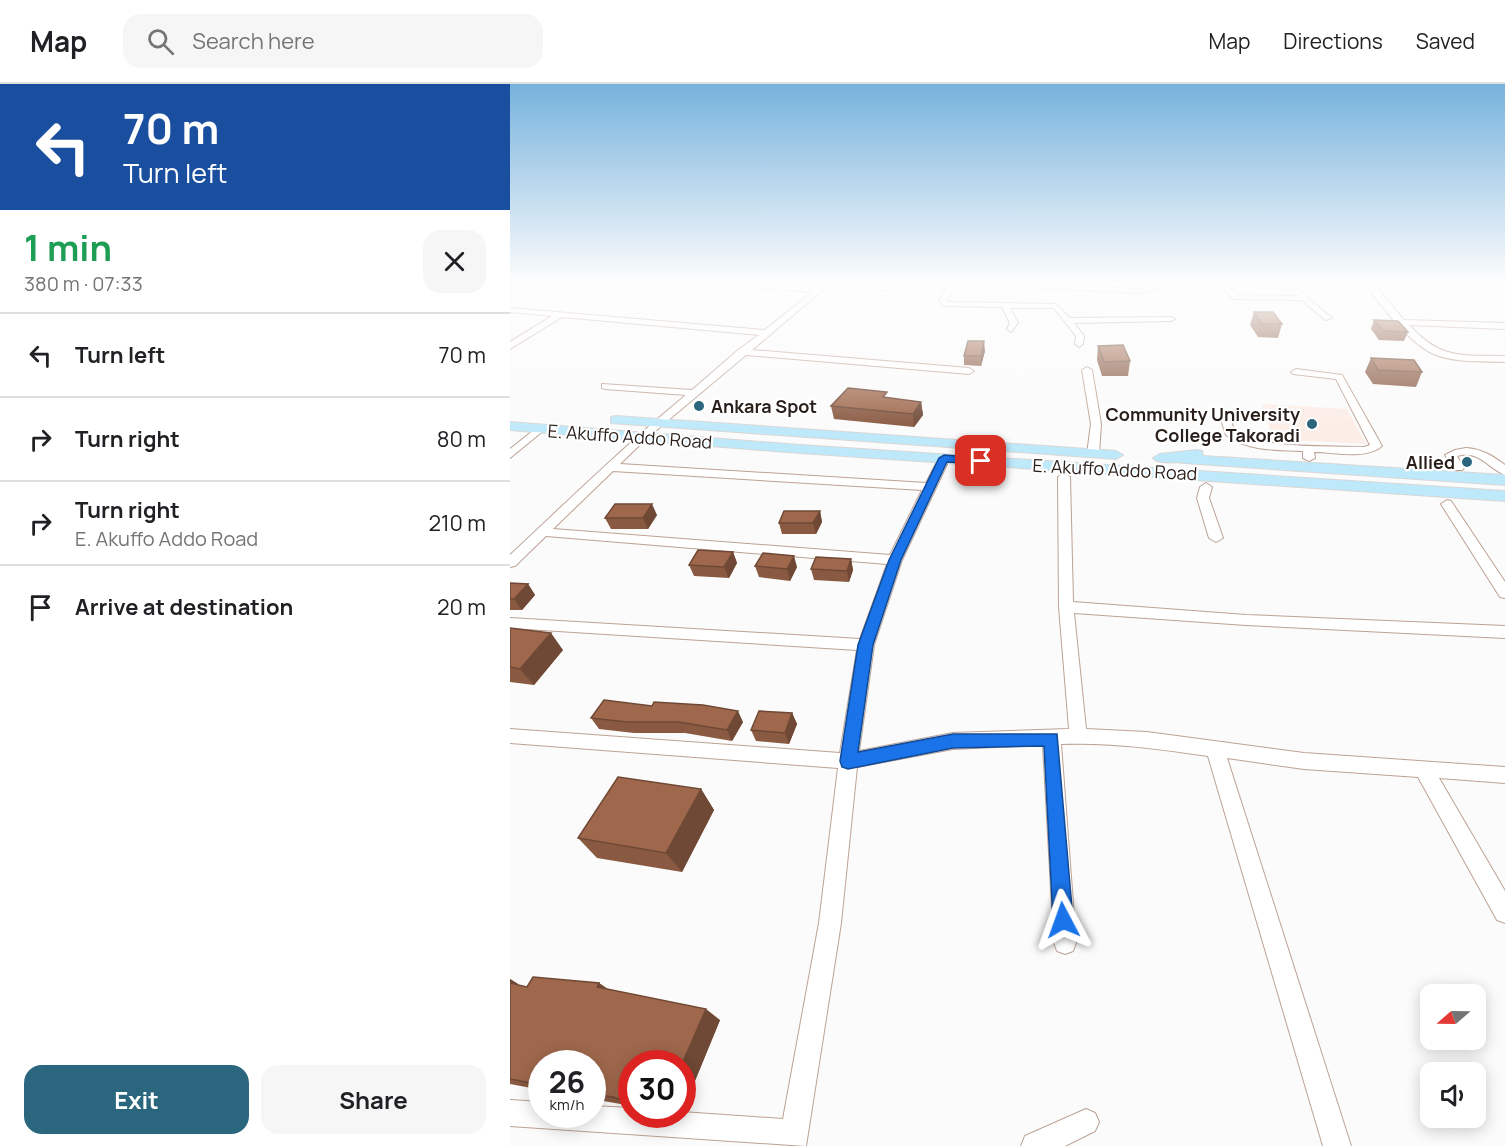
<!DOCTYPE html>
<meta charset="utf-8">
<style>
:root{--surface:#fff;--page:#f6f6f6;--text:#202124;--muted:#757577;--line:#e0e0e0;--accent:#2a667e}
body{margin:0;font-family:Manrope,sans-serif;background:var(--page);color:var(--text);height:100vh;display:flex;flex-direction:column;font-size:22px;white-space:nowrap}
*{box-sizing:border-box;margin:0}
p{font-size:20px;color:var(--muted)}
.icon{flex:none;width:33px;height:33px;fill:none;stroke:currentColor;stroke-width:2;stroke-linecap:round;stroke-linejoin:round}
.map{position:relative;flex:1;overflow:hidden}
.sheet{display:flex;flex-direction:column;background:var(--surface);width:510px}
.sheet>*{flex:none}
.banner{background:#1a4fa0;color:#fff;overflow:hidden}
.needle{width:39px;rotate:250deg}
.fabs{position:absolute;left:910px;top:900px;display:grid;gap:12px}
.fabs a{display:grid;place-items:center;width:66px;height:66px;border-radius:12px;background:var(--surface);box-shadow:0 3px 15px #0003;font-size:30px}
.speed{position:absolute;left:18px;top:966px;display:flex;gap:12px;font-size:30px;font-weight:700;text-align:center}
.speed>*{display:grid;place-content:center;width:78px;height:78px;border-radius:50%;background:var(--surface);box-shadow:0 3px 15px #0003;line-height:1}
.speed small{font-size:15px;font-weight:400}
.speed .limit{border:9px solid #d22;background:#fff;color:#111}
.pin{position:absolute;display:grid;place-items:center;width:51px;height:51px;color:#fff;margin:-26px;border-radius:12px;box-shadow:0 3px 9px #0006}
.me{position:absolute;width:66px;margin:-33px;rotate:356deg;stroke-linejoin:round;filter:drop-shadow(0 0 4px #0008)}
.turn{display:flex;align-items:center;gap:21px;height:126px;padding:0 24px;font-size:27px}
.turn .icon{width:78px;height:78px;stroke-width:2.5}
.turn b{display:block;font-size:42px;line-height:51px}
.round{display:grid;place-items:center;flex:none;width:63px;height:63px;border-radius:18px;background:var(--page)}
.overview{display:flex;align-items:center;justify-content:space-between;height:102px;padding:0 24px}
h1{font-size:36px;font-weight:700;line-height:45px;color:#1e9e55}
.action{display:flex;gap:12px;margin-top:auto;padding:12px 24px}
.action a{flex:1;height:69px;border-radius:18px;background:var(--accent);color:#fff;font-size:24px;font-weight:700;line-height:69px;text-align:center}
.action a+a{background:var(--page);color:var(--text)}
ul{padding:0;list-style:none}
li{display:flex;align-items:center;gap:18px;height:84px;padding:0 24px;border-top:2px solid var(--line)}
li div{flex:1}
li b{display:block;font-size:22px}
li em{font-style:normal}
header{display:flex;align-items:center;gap:36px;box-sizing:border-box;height:84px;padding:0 30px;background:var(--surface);border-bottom:2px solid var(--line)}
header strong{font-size:28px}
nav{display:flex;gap:33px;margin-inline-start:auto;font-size:21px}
.search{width:420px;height:54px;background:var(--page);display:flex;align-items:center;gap:15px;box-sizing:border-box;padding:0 21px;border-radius:18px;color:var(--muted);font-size:22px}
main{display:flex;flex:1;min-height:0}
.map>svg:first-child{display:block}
.built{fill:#fcede6}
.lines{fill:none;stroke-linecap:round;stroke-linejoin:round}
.minor-casing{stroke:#bca294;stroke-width:2}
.major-casing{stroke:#d8d7d6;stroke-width:2}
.minor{fill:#fff;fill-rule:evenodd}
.major{fill:#bee9fb;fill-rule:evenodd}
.wall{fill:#895941}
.shaded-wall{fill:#6f4935}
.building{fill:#9f684c;stroke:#6f4935;stroke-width:1.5}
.route{fill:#1a73e8;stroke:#114b97;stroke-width:1.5}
.poi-dot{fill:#2a667e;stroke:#fff;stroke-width:2}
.labels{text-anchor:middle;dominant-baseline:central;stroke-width:4.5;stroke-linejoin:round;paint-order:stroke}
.far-poi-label{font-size:18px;font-weight:bold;fill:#291f1a;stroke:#fff;text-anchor:end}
.far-street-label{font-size:18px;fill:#291f1a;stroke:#fff}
</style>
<header>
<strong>Map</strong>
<div class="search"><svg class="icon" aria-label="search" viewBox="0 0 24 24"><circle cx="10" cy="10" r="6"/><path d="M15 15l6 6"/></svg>Search here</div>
<nav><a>Map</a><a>Directions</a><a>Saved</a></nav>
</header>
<main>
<section class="sheet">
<div class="banner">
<div class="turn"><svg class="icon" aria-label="left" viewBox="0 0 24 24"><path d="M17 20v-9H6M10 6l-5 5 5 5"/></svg><div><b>70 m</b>Turn left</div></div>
</div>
<div class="overview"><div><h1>1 min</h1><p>380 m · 07:33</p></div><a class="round"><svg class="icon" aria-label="close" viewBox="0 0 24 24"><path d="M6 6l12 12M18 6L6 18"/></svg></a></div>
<ul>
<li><svg class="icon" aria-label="left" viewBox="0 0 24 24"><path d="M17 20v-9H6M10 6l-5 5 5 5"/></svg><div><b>Turn left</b></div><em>70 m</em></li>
<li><svg class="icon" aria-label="right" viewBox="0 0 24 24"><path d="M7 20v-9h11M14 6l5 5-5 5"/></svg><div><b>Turn right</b></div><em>80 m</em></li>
<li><svg class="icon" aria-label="right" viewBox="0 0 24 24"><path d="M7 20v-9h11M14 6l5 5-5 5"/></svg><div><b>Turn right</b><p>E. Akuffo Addo Road</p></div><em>210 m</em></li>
<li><svg class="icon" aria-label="arrive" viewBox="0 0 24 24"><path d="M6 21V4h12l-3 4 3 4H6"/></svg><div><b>Arrive at destination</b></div><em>20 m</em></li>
</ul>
<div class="action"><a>Exit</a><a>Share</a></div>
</section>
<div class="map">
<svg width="995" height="1062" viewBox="0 0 995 1062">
<rect width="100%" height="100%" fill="#fbfbfb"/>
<path class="built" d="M752,320L837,325L856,360L763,355Z"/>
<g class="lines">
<g class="minor-casing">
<g id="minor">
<path d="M214,199L307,204L313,199H321L242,266L459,284L464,287L459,290L236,271L137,354L110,380L416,399L430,372H438L440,374L392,476L364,561L349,667L443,649L559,645L549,523L548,393L554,389L560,393L563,518L736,531L995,542V554L736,541L564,529L576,645L637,648L794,669L995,683V699L929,694L995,807V839L987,836L908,693L794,685L717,674L841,1062H813L698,672C649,665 600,658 551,660L566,859L563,867L555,870L547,867L544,859L533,661L443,665L347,683L331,839L296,1062L0,1042V1016L32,1018V1030H82V1022L122,1024V1030H172V1028L273,1035L309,839L328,684L0,659V645L330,669L347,566L0,544V534L350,555L377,480L36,452L5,482L0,483V471C58,417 114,362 176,311L95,305L92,304V300L182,306L228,266L249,251L52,233L0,265V258L42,232L0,228V224L255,246L302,208L217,201ZM103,387L412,406L380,471L43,445Z"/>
<path d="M377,199H385L379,206H373Z"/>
<path d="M439,199H446L437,216L438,218L546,220L560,234L661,233L665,235L661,237L564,239L574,252L573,260L569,263L565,260L566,252L544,224H500L508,239L501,248L497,245L500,239L492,223L433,222L429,216Z"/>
<path d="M473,199L630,205L646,202L645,199H652L655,203L630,209L477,201Z"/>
<path d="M707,199H715L727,211L786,212L772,199H780L822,234L815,236L792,216L722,215Z"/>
<path d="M856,199H863L894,236L995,239V245L899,241C931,276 951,271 995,272V278C972,277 948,279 926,271C902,262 868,220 856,199Z"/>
<path d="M577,283L582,286L591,340L589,370L583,373L577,370L581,340L572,286Z"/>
<path d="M786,285L832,291L872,362C856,376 824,368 804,368L805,374L799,377L793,374V367C768,366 736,367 716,351L711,336L716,333L721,336L724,347C747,365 823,362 854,363L860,361L826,295L783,290L781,288Z"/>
<path d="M29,342L33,343V347L0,374V365Z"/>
<path d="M956,364C972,365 983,372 995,381V391C978,384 969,366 947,372L954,384L952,386H944L935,371L945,366Z"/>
<path d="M696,399L702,403L699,414L713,454L706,458L699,454L687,414L690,403Z"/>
<path d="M937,416L941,417L995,498V514L990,513L931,420Z"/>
<path d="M576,1025L585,1029L589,1038L585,1047L555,1062H511L515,1052Z"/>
</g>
</g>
<g class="major-casing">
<g id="major">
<path d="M106,332L606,367L613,371L606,375L101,339V333Z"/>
<path d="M0,338L290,361L995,407V417L290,369L0,346Z"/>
<path d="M687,366L692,367L693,372L995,391V401L674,379C665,377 649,381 643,374L650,370Z"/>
</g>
</g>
<use href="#minor" class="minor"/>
<use href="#major" class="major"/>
</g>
<g class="wall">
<path d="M744,228L772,240L768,254L748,253L740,241Z"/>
<path d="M864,236L898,248L894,257L869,256L861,245Z"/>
<path d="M588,262L620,277L618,292H592L587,276Z"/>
<path d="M475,267L471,282L454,281V272Z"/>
<path d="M861,274L912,288L906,303L863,300L855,288Z"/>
<path d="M378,314L411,318L413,331L404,343L324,335L321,322Z"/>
<path d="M310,427L312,438L306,450H272L269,439Z"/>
<path d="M147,431L138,445H101L95,434Z"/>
<path d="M223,468L227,479L219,494L184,492L179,481Z"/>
<path d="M341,475L343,486L339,498L304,496L301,485Z"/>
<path d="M245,482L287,483L280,497L249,493Z"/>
<path d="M0,499L18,500L25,511L12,526H0Z"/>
<path d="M0,544L53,566L24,601L0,598Z"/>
<path d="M282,629L287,640L279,660L246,657L241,646Z"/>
<path d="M81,634L233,638L222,657L175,649H124L89,645Z"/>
<path d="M191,705L204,726L172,788L87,774L68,754Z"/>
<path d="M0,895L8,900L7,901L17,903L89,899L98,905L210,936L173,1026L172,980H122V1022L82,1015V980H32V1006L0,1000Z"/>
</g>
<g class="shaded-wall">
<path d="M474,257L475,267L471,282V272Z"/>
<path d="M411,318L413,331L404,343L403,330Z"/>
<path d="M142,420L147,431L138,445L133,434Z"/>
<path d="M310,427L312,438L306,450L303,439Z"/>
<path d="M223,468L227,479L219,494L214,483Z"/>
<path d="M284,472L287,483L280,497L277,485Z"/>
<path d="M341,475L343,486L339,498L337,487Z"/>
<path d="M18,500L25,511L12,526L4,515Z"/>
<path d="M41,549L53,566L24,601L10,585Z"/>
<path d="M228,627L233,638L222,657L217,646Z"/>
<path d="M282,629L287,640L279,660L275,649Z"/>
<path d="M191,705L204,726L172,788L156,769Z"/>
<path d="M0,895L8,900L3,908L0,907Z"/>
<path d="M89,899L107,912L87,903Z"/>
<path d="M196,925L210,936L173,1026L172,980Z"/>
</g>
<g class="building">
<path d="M744,228H763L772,240H752Z"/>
<path d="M864,236L888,237L898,248L873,247Z"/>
<path d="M458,257H474L471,272H454Z"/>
<path d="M613,261L620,277L594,278L588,262Z"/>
<path d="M861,274L904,276L912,288L868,286Z"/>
<path d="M338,304L377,308L373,313L411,318L403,330L321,322Z"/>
<path d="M105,420H142L133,434H95Z"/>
<path d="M274,427H310L303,439H269Z"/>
<path d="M188,466L223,468L214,483L179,481Z"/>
<path d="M253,469L284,472L277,485L245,482Z"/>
<path d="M306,473L341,475L337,487L301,485Z"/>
<path d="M0,499L18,500L4,515H0Z"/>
<path d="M0,544L41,549L10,585L0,583Z"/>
<path d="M94,616L142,622L144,618L193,621L228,627L217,646L169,638H117L81,634Z"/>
<path d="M249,627L282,629L275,649L241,646Z"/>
<path d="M108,693L191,705L156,769L68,754Z"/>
<path d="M23,893L89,899L87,903L196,925L172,980H122V1020H121L103,1013L82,1010V980H32V1001L0,995V899L17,903Z"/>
</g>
<linearGradient id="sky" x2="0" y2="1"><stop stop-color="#76b2dd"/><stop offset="0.57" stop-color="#fdfdfd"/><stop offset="1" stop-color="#fdfdfd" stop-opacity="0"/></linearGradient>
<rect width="995" height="347" fill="url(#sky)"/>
<path class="route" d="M434,371L471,374L476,377L471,380L437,378L391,476L363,561L348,668L443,650H547L563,836L560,843L553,846L546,843L543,836L534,662L443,664L338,685L332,683L330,677L348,561L379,476L429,374Z"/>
<g class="poi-dot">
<circle cx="189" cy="322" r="6"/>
<circle cx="802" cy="340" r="6"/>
<circle cx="957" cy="378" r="6"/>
</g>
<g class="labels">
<g class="far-poi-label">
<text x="201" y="322" text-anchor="start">Ankara Spot</text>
<text x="790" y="330">Community University<tspan x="790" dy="21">College Takoradi</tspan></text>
<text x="945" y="378">Allied</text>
</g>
<g class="far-street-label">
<text transform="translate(120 352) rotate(4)">E. Akuffo Addo Road</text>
<text transform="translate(605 385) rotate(3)">E. Akuffo Addo Road</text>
</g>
</g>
</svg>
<div class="fabs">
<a><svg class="needle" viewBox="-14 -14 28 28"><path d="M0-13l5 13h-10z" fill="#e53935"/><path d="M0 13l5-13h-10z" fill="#757577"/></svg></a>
<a><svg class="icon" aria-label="sound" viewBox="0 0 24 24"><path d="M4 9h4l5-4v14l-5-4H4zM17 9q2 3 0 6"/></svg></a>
</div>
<div class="speed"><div>26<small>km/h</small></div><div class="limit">30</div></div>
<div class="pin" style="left:471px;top:377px;background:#d93025"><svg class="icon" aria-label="arrive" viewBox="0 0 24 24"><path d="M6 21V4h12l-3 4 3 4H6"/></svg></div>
<svg class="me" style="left:553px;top:836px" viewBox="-20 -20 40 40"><path d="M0-17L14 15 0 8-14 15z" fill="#1a73e8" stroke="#fff" stroke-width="4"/></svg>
</div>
</main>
